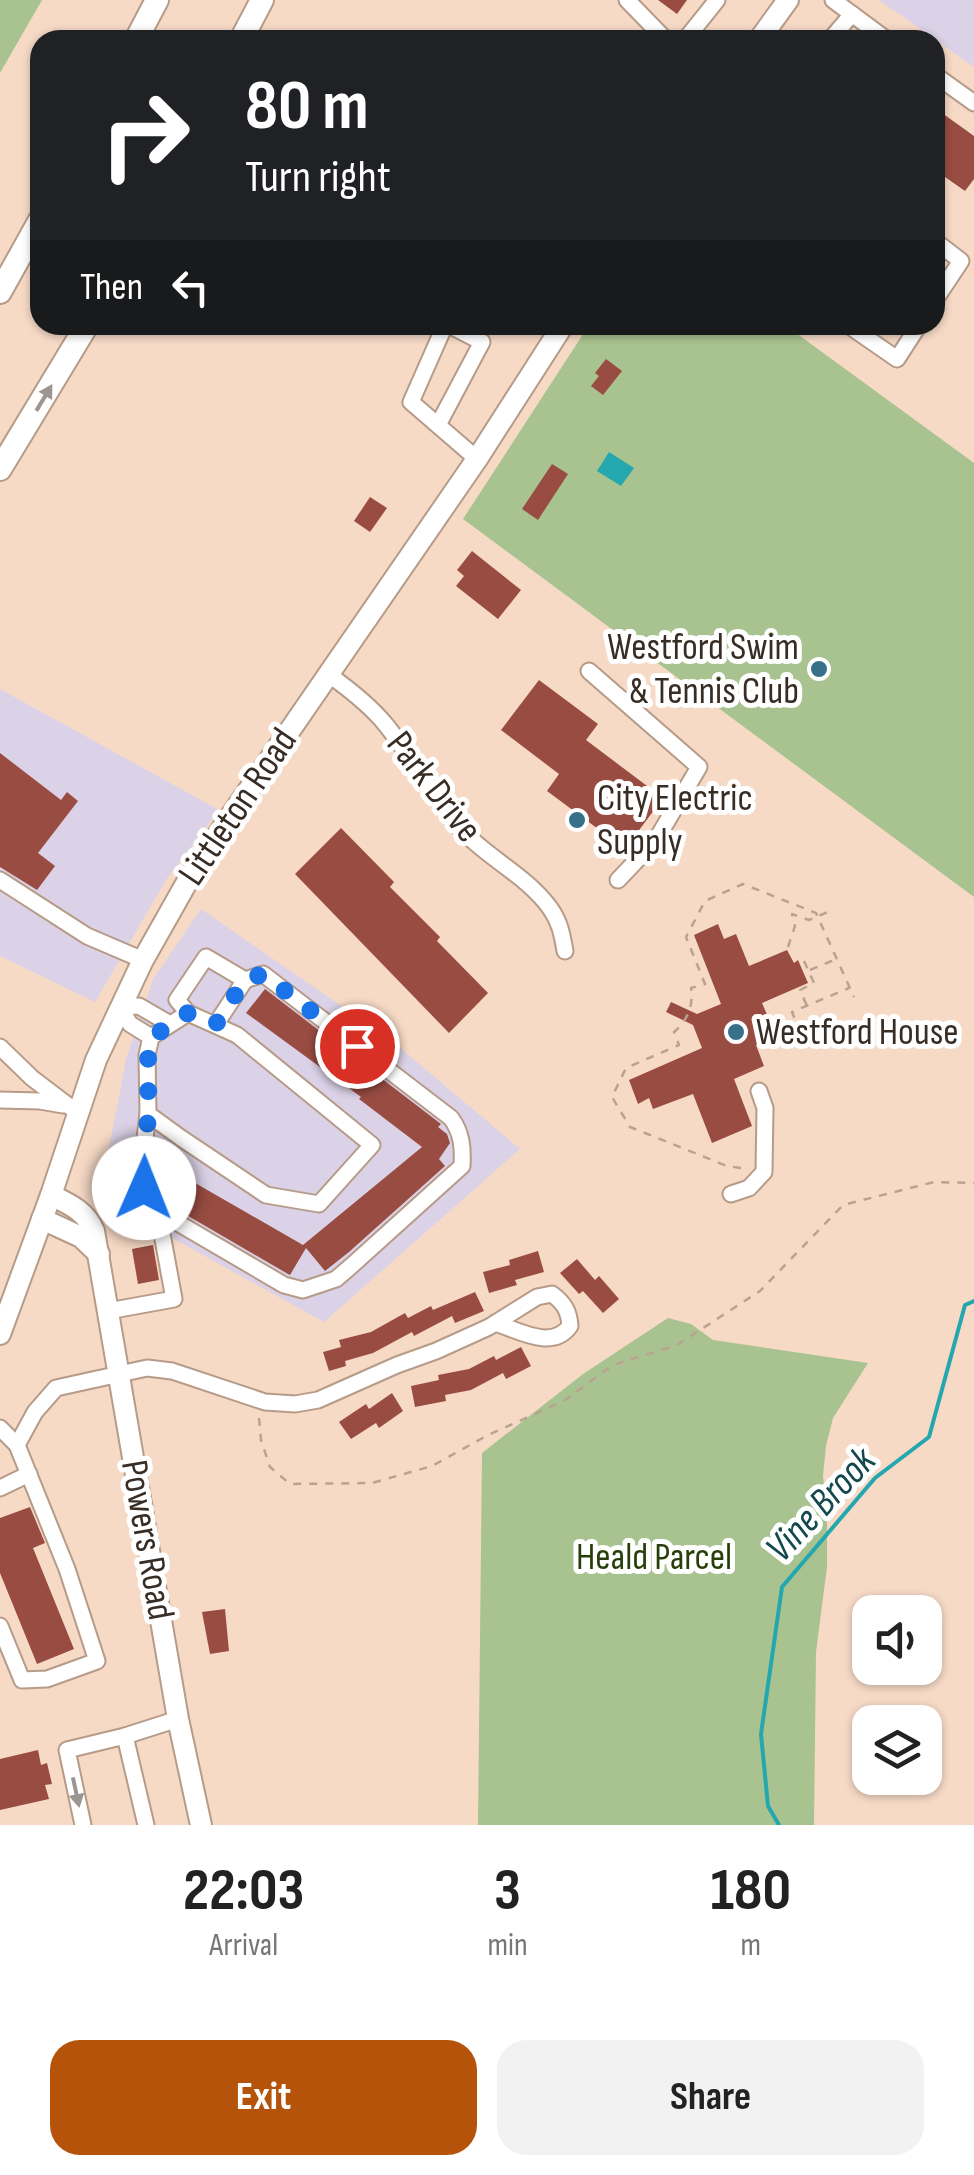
<!DOCTYPE html>
<style>
:root{--surface:#fff;--page:#f2f2f2;--text:#222;--muted:#767676;--accent:#b45309}
body{margin:0;font-family:"Sofia Sans Condensed",sans-serif;background:var(--page);color:var(--text);height:100vh;display:flex;flex-direction:column;font-size:38px;white-space:nowrap}
*{box-sizing:border-box;margin:0}
p{font-size:32px;color:var(--muted)}
.icon{flex:none;width:55px;height:55px;fill:none;stroke:currentColor;stroke-width:2;stroke-linecap:round;stroke-linejoin:round}
.map{position:relative;height:1825px;overflow:hidden}
.details{display:flex;flex-direction:column;background:var(--surface);flex:1}
.details>*{flex:none}
.guide{position:absolute;left:30px;top:30px;width:915px;height:305px;border-radius:30px;box-shadow:0 2px 8px #0004;background:#202124;color:#fff;overflow:hidden}
.fabs{position:absolute;left:852px;top:1595px;display:grid;gap:20px}
.fabs a{display:grid;place-items:center;width:90px;height:90px;border-radius:20px;background:var(--surface);box-shadow:0 2px 8px #0004;font-size:50px}
.pin{position:absolute;display:grid;place-items:center;width:85px;height:85px;color:#fff;margin:-42px;border:5px solid #fff;border-radius:50%;box-shadow:0 2px 10px #0007}
.me{position:absolute;width:110px;margin:-55px;rotate:1deg;stroke-linejoin:round;filter:drop-shadow(0 0 8px #0008)}
.turn{display:flex;align-items:center;gap:35px;height:210px;padding:0 50px;font-size:45px}
.turn .icon{width:130px;height:130px;stroke-width:2.5}
.turn b{display:block;font-size:70px;line-height:85px}
.then{display:flex;align-items:center;height:95px;padding:0 50px;background:#0003;gap:20px;font-size:38px}
.eta{display:flex;justify-content:space-evenly;align-items:center;height:170px;text-align:center}
.eta b{font-size:60px;font-weight:700;line-height:70px}
.button{display:flex;gap:20px;margin-top:auto;padding:20px 50px}
.button a{flex:1;height:115px;border-radius:30px;background:var(--accent);color:#fff;font-size:40px;font-weight:700;line-height:115px;text-align:center}
.button a+a{background:var(--page);color:var(--text)}
.map>svg:first-child{display:block}
.commercial{fill:#dcd2e7}
.green{fill:#a8c38f}
.water{fill:#24a7af}
.lines{fill:none;stroke-linecap:round;stroke-linejoin:round}
.stream{stroke:#24a7af;stroke-width:4}
.building{fill:#994c41}
.minor-casing{stroke:#b69b88;stroke-width:19}
.major-casing{stroke:#b69b88;stroke-width:24}
.highway-casing{stroke:#b69b88;stroke-width:26}
.path{stroke:#baa292;stroke-width:2.5;stroke-dasharray:8 8;stroke-linecap:butt}
.minor{stroke:#fff;stroke-width:15}
.major{stroke:#fff;stroke-width:20}
.highway{stroke:#fff;stroke-width:22}
.oneway{fill:#9c9692}
.route{stroke:#1a73e8;stroke-width:18;stroke-dasharray:0 32.4}
.poi-dot{fill:#367189;stroke:#fff;stroke-width:4}
.labels{text-anchor:middle;dominant-baseline:central;stroke-width:10;stroke-linejoin:round;paint-order:stroke}
.poi-label{font-size:38px;fill:#382d25;stroke:#fff;text-anchor:start}
.street-label{font-size:38px;fill:#382d25;stroke:#fff}
.park-label{font-size:38px;fill:#293f0a;stroke:#fff}
.water-label{font-size:40px;font-style:italic;fill:#13484c;stroke:#fff}
</style>
<div class="map">
<svg width="974" height="1825" viewBox="0 0 974 1825">
<rect width="100%" height="100%" fill="#f7dac6"/>
<g class="commercial">
<path d="M879,0H974V67Z"/>
<path d="M0,689L219,810L166,880L95,1002L0,956Z"/>
<path d="M201,909L392,1041L520,1149L324,1322L109,1203L108,1154L126,1059L153,979Z"/>
</g>
<g class="green">
<path d="M0,0H42L0,73Z"/>
<path d="M589,325H785L974,463V897L463,519Z"/>
<path d="M668,1318L691,1324L713,1340L868,1363L833,1418L826,1446L823,1476L827,1513V1567L816,1652L814,1825H478L482,1453L583,1374Z"/>
</g>
<path class="water" d="M609,452L634,468L621,486L597,471Z"/>
<g class="lines">
<path class="stream" d="M779,1825L768,1806L761,1734L782,1587L875,1478L929,1437L965,1305L974,1301"/>
</g>
<g class="building">
<path d="M658,0H687L677,14Z"/>
<path d="M935,108L974,136V179L965,191L935,170Z"/>
<path d="M606,359L622,371L603,395L591,386L599,376L595,373Z"/>
<path d="M552,464L568,474L538,520L522,509Z"/>
<path d="M370,497L387,508L370,532L354,521Z"/>
<path d="M472,551L521,590L498,619L456,586L464,576L457,570Z"/>
<path d="M539,680L598,724L586,740L663,798L625,849L547,791L559,774L501,730Z"/>
<path d="M0,753L61,800L67,792L78,801L38,853L55,866L37,890L0,867Z"/>
<path d="M341,828L394,882L390,887L440,937L437,941L488,993L449,1033L295,874Z"/>
<path d="M718,924L724,939L736,934L749,966L787,950L794,963L798,960L808,983L762,1003L776,1035L756,1045L764,1066L734,1079L752,1126L712,1143L693,1094L653,1109L649,1098L638,1104L629,1080L702,1048L693,1025L666,1012L671,1002L697,1014L721,1004L694,935Z"/>
<path d="M265,989L441,1124L438,1127L447,1134L450,1143L439,1159L445,1166L349,1252L325,1271L306,1248L290,1275L288,1274L159,1199L157,1192L169,1168L303,1245L422,1147L359,1099L361,1097L246,1013Z"/>
<path d="M153,1245L159,1280L138,1284L132,1249Z"/>
<path d="M538,1251L544,1272L515,1280L517,1285L489,1293L483,1272L510,1265L509,1260Z"/>
<path d="M577,1259L595,1280L599,1276L619,1299L603,1313L583,1291L579,1294L560,1273Z"/>
<path d="M475,1292L484,1311L455,1323L452,1316L414,1336L412,1332L373,1353L345,1361L346,1366L329,1371L323,1352L341,1347L339,1340L371,1332L405,1313L408,1318L431,1306L433,1310Z"/>
<path d="M521,1347L531,1366L506,1379L503,1373L471,1390L445,1395L446,1401L415,1407L411,1386L439,1380L438,1375L469,1369L494,1356L496,1360Z"/>
<path d="M392,1393L403,1411L379,1428L376,1423L351,1439L339,1422L366,1404L369,1409Z"/>
<path d="M30,1507L45,1543L33,1548L74,1649L37,1664L0,1573V1518Z"/>
<path d="M225,1609L229,1651L210,1654L202,1612Z"/>
<path d="M38,1750L41,1765L47,1763L52,1784L45,1785L49,1799L0,1810V1759Z"/>
</g>
<g class="lines">
<g class="minor-casing">
<g id="minor">
<path d="M627,0L666,40"/>
<path d="M833,0L887,40"/>
<path d="M685,40L717,0"/>
<path d="M830,40L852,14"/>
<path d="M935,75L974,103"/>
<path d="M935,241L961,261L935,300"/>
<path d="M445,325L411,402L477,459"/>
<path d="M848,325L897,359L919,325"/>
<path d="M885,325H888"/>
<path d="M438,425L482,342L449,325"/>
<path d="M589,671L699,767L656,840L618,880"/>
<path d="M328,674C349,689 370,705 386,725C412,757 431,795 458,826C485,857 525,874 550,908C560,922 562,934 565,951"/>
<path d="M0,880L87,936L143,960"/>
<path d="M188,1013L237,1035L372,1145L319,1204L266,1195L181,1138L148,1114L147,1055L151,1037Z"/>
<path d="M188,1013L177,1000L206,957L245,980L216,1024"/>
<path d="M151,1037L130,1024L120,1007L139,1006L170,1024"/>
<path d="M0,1047L32,1078L78,1113"/>
<path d="M0,1100L40,1101L63,1105"/>
<path d="M148,1114C144,1146 139,1174 149,1206L284,1285L303,1290L336,1279L350,1267L462,1166C463,1148 462,1133 451,1118L263,974L245,980"/>
<path d="M731,1194L749,1188L764,1172L765,1108L759,1091"/>
<path d="M108,1311L174,1299L160,1223"/>
<path d="M0,1428L17,1445L67,1569L97,1661L47,1679L22,1680L0,1626"/>
<path d="M17,1445L35,1412L56,1388L147,1368L172,1371L265,1402L295,1404L318,1400L397,1365L436,1351L489,1327L537,1297L552,1294C564,1303 569,1311 570,1326C552,1351 518,1330 495,1323"/>
<path d="M0,1488L29,1474"/>
<path d="M125,1736L146,1825"/>
<path d="M83,1825L67,1750L125,1736L178,1719"/>
</g>
</g>
<g class="major-casing">
<g id="major">
<path d="M759,40L788,0"/>
<path d="M51,1195C69,1204 86,1211 94,1231L178,1719L201,1825"/>
<path d="M42,1219L81,1237L99,1254"/>
<path d="M0,1334L51,1195L96,1060L143,960L195,868L477,459L563,325"/>
</g>
</g>
<g class="highway-casing">
<g id="highway">
<path d="M136,40L157,0"/>
<path d="M241,40L262,0"/>
<path d="M0,292L40,220"/>
<path d="M0,469L87,325"/>
</g>
</g>
<g class="path">
<path d="M788,947L795,926L792,914L809,920L830,911"/>
<path d="M804,961L814,983L800,990L807,1006"/>
<path d="M810,970L834,960"/>
<path d="M770,1045L800,1032L792,1012L849,988"/>
<path d="M741,1168L727,1166L630,1127L612,1097L626,1068L679,1045L674,1032C687,1022 694,1004 691,988L705,984L686,937L705,901L743,884L816,913L854,997"/>
<path d="M259,1418L261,1440L270,1467L290,1484L372,1483L432,1466L488,1435L564,1401L613,1365L677,1345L760,1291L843,1205L934,1182L974,1183"/>
</g>
<use href="#minor" class="minor"/>
<use href="#major" class="major"/>
<use href="#highway" class="highway"/>
</g>
<defs><path id="oneway-solid" d="M-6-.8H1V-3.2L6.5 0L1 3.2V.8H-6Z" transform="scale(2.5)"/></defs>
<g class="oneway">
<use href="#oneway-solid" transform="translate(44 398) rotate(-59)"/>
<use href="#oneway-solid" transform="translate(76 1792) rotate(78)"/>
</g>
<g class="lines">
<path class="route" d="M144,1188C141,1162 146,1142 148,1117C150,1089 144,1064 152,1037L188,1013L216,1024L245,980L263,974L357,1046"/>
</g>
<g class="poi-dot">
<circle cx="819" cy="669" r="10"/>
<circle cx="577" cy="820" r="10"/>
<circle cx="736" cy="1032" r="10"/>
</g>
<g class="labels">
<g class="poi-label">
<text x="799" y="647" text-anchor="end">Westford Swim<tspan x="799" dy="44">&amp; Tennis Club</tspan></text>
<text x="597" y="798">City Electric<tspan x="597" dy="44">Supply</tspan></text>
<text x="756" y="1032">Westford House</text>
</g>
<g class="street-label">
<text transform="translate(434 787) rotate(52)">Park Drive</text>
<text transform="translate(238 807) rotate(-56)">Littleton Road</text>
<text transform="translate(147 1540) rotate(80)">Powers Road</text>
</g>
<g class="park-label">
<text x="654" y="1557">Heald Parcel</text>
</g>
<g class="water-label">
<text transform="translate(821 1505) rotate(-47)">Vine Brook</text>
</g>
</g>
</svg>
<div class="fabs">
<a><svg class="icon" aria-label="sound" viewBox="0 0 24 24"><path d="M4 9h4l5-4v14l-5-4H4zM17 9q2 3 0 6"/></svg></a>
<a><svg class="icon" aria-label="layers" viewBox="0 0 24 24"><path d="M12 4l9 5-9 5-9-5zM3 14l9 5 9-5"/></svg></a>
</div>
<div class="pin" style="left:357px;top:1046px;background:#d93025"><svg class="icon" aria-label="arrive" viewBox="0 0 24 24"><path d="M6 21V4h12l-3 4 3 4H6"/></svg></div>
<svg class="me" style="left:144px;top:1188px" viewBox="-20 -20 40 40"><circle r="19" fill="#fff"/><path d="M0-13L10 11 0 6-10 11z" fill="#1a73e8"/></svg>
<div class="guide">
<div class="turn"><svg class="icon" aria-label="right" viewBox="0 0 24 24"><path d="M7 20v-9h11M14 6l5 5-5 5"/></svg><div><b>80 m</b>Turn right</div></div>
<div class="then">Then<svg class="icon" aria-label="left" viewBox="0 0 24 24"><path d="M17 20v-9H6M10 6l-5 5 5 5"/></svg></div>
</div>
</div>
<section class="details">
<div class="eta">
<div><b>22:03</b><p>Arrival</p></div>
<div><b>3</b><p>min</p></div>
<div><b>180</b><p>m</p></div>
</div>
<div class="button"><a>Exit</a><a>Share</a></div>
</section>
